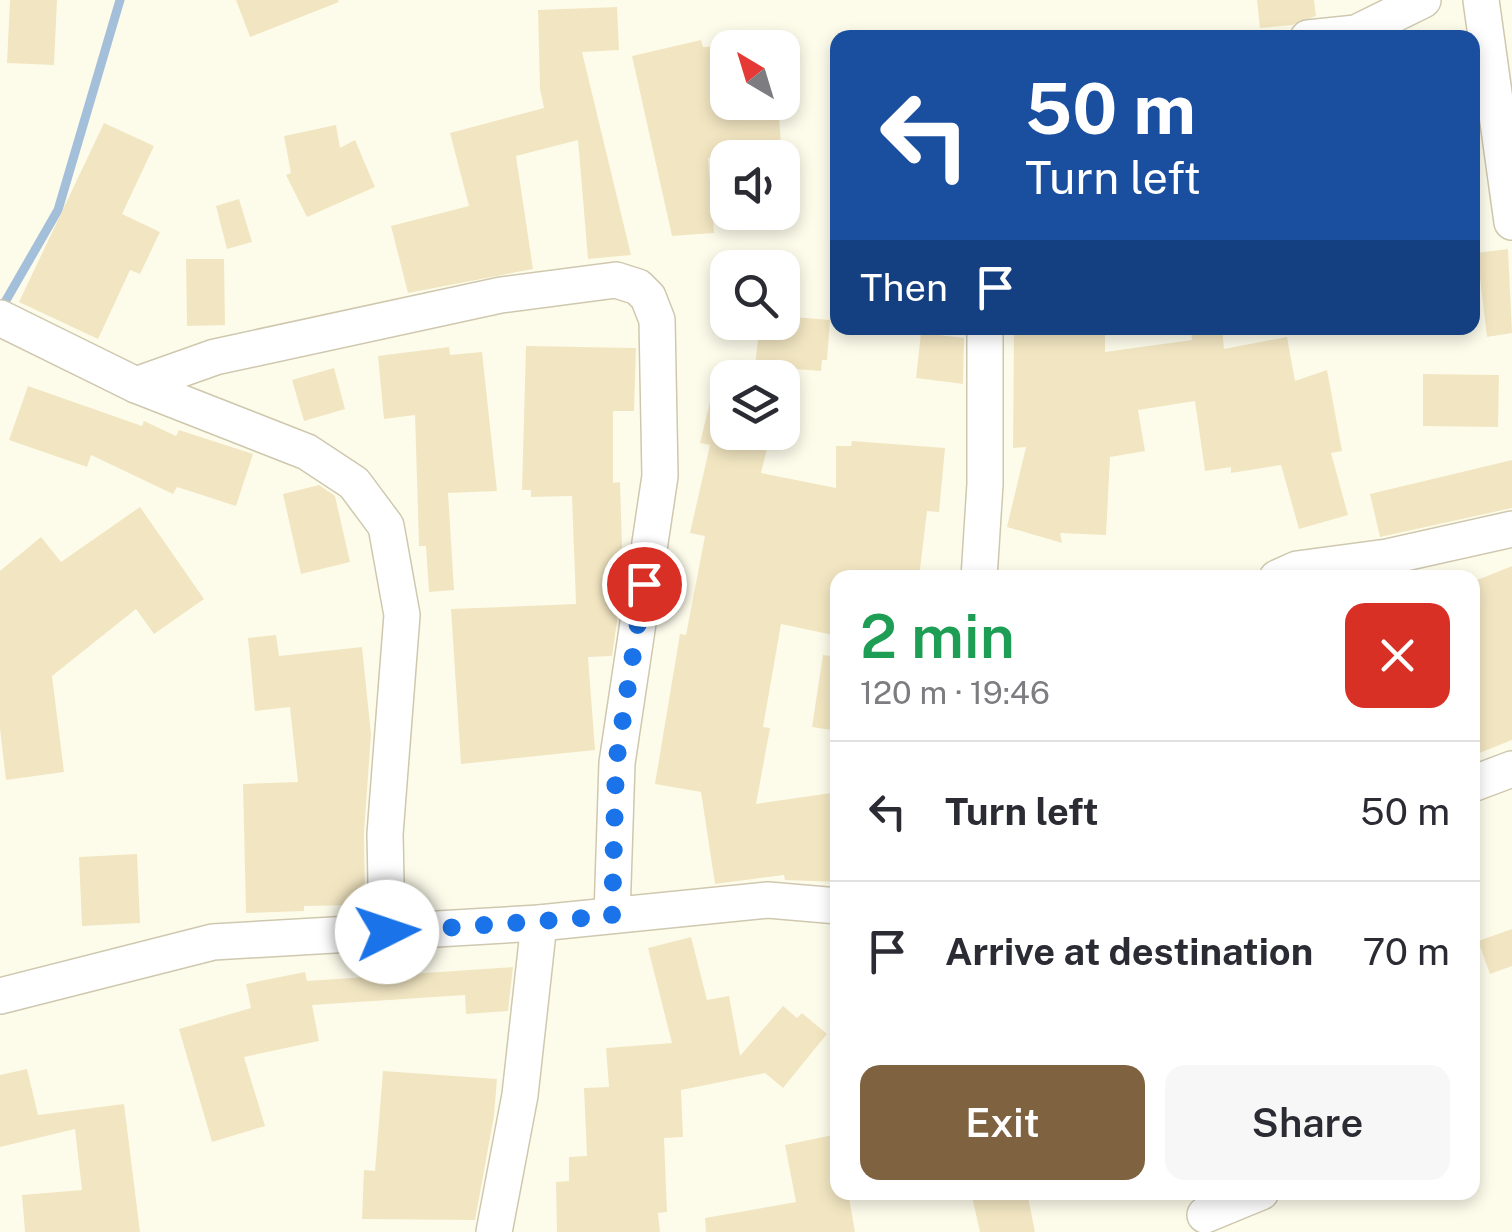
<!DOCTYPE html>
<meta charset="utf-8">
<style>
:root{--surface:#fff;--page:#f7f7f7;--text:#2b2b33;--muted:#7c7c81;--line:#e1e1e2;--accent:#7f6240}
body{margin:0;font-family:"Public Sans",sans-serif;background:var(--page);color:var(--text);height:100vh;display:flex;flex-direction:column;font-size:38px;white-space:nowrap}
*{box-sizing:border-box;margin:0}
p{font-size:32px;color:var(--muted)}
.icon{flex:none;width:55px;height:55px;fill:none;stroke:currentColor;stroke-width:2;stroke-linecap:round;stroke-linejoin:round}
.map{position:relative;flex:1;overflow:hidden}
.drawer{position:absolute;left:830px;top:570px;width:650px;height:630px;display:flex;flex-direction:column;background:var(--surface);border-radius:20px;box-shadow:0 5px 15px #0003}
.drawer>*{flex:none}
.guide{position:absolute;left:830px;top:30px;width:650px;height:305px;border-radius:20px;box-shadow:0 5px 15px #0003;background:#1a4fa0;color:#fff;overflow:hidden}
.needle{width:65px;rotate:322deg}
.fabs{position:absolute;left:710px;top:30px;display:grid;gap:20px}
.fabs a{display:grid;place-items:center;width:90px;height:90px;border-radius:20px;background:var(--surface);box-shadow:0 5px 15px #0003;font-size:50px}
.pin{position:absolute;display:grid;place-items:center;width:85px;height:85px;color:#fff;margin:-42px;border:5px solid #fff;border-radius:50%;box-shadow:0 2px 10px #0007}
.me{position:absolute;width:110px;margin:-55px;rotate:86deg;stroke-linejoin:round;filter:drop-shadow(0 0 8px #0008)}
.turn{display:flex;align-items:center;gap:35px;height:210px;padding:0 30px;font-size:45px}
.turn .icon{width:130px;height:130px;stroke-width:2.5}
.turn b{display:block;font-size:70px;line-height:85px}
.then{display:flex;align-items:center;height:95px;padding:0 30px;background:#0003;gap:20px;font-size:38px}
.round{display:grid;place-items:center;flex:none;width:105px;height:105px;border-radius:20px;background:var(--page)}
.head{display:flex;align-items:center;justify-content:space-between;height:170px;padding:0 30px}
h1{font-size:60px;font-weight:600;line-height:75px;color:#1e9e55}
.action{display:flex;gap:20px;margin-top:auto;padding:20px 30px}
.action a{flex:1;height:115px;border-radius:20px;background:var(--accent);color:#fff;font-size:40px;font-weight:600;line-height:115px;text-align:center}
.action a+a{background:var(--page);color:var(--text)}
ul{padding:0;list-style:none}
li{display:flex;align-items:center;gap:30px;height:140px;padding:0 30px;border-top:2px solid var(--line)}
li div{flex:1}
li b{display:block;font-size:38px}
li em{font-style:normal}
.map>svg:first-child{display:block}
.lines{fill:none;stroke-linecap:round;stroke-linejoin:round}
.stream{stroke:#a4bfd9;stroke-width:9}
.building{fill:#f2e6c2}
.minor-casing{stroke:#cfc8af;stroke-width:38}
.minor{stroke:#fff;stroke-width:35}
.route{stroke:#1a73e8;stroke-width:18;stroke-dasharray:0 32.4}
</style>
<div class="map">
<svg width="1512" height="1232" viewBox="0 0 1512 1232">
<rect width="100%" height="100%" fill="#fdfceb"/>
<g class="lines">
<path class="stream" d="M1,309L58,210L120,0"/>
</g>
<g class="building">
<path d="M10,0H57L54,65L7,63Z"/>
<path d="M236,0H338L339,2L250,37Z"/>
<path d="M1257,0H1314L1316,16L1292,25L1260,28Z"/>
<path d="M617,7L619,50L582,52L631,255L588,259L578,140L516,156L533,269L408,293L391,226L469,206L450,133L544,108L540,89L538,10Z"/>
<path d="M701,40L703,47L728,46V109L778,104L782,158H708L714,233L672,236L632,56Z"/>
<path d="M104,123L154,146L122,214L160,232L140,274L130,270L98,339L19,302Z"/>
<path d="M336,125L340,148L355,140L375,187L307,217L286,175L291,173L284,136Z"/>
<path d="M239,199L252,242L227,249L216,206Z"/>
<path d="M1508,249L1512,333L1487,337L1477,253Z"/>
<path d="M186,259H224L225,325L187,326Z"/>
<path d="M782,316L830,320L827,360H822L821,371L755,366L760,322H782Z"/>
<path d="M1014,328H1105V352L1192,340L1191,328H1222L1224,349L1287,337L1295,381L1327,370L1342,451L1331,453L1348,515L1299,529L1281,465L1231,473V467L1205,471L1195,401L1138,410L1145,451L1110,457L1106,535L1060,533L1062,543L1007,527L1026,447L1013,448Z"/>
<path d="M921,333L964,338L963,384L916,378Z"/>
<path d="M526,346L636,348L634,411H613V483L620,482L623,578L622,589H615L617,622L612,656L588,657L595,750L461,764L451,609L576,604L572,496L531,497V490H522Z"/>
<path d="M449,347L450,355L482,352L497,491L448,493L454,590L429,592L426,546H419L415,415L384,419L378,356Z"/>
<path d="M334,368L345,409L304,421L292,380Z"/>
<path d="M718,369L728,371V432H771L761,473L836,488V446H851L852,441L945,448L939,512L927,511L919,578L838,573V636L781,624L763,727L770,728L756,804L838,792V882L785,880L784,875L715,884L701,792L655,784L680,634L686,635L705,536L690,533L710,445L700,443Z"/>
<path d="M1423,374L1499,375L1498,427L1423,426Z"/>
<path d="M28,386L142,426L144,421L176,436L179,430L253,454L236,506L177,487L173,494L91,455L87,467L9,440Z"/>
<path d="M1512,460V508L1380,537L1370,494Z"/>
<path d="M319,485L335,496L350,562L301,574L283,494Z"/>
<path d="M140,507L204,599L154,634L136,609L52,676L64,772L6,780L0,729V571L41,537L61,562Z"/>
<path d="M1512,566V740L1472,756V582Z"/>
<path d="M276,635L279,656L362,647L371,734L364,833L365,905L304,906V911L246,913L243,784L298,782L290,707L255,711L248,638Z"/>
<path d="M823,655L838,657V731L812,727Z"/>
<path d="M137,854L140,923L82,926L79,857Z"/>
<path d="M1512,929V966L1490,974L1478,941Z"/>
<path d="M691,937L707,1000L729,996L740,1056L783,1006L797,1018L802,1013L827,1034L783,1088L765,1073L681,1090L683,1137L664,1138L667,1212L658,1213L660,1232H557L556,1182L569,1181V1157L587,1156L584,1088L609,1087L606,1048L672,1043L648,948Z"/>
<path d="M513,967L508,1011L466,1014L465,995L312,1005L319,1041L244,1057L265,1126L212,1142L179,1029L251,1008L246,984L305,972L307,981Z"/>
<path d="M27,1069L38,1115L124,1104L140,1232H25L22,1195L82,1190L75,1129L0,1147V1075Z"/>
<path d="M383,1071L497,1079L494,1116L475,1220L362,1219L364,1170L375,1171Z"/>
<path d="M838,1134V1192H848L855,1232H706L705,1218L796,1202L785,1145Z"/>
<path d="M971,1192H1027L1035,1232H980Z"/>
</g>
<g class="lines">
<g class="minor-casing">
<g id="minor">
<path d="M1481,0L1512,222"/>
<path d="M1308,38L1356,33L1423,0"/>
<path d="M0,318L136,385L307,452L354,483L386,526L402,615L385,834L387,932"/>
<path d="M136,385L215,357L501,295L616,280L638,287L648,297L657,320L660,476L617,763L612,915"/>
<path d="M979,578L985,484V328"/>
<path d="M1277,578L1297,569L1387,557L1512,529"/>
<path d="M1472,784L1512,769"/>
<path d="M0,996L213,942L539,923L768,900L838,906"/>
<path d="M1205,1215L1261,1192"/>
<path d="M494,1232L520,1095L539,923"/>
</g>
</g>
<use href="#minor" class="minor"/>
</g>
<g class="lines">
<path class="route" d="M387,932L612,916L616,763L644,584"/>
</g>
</svg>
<div class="fabs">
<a><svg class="needle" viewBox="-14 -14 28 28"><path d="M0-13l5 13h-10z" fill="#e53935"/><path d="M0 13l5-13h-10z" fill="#7c7c81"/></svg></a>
<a><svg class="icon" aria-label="sound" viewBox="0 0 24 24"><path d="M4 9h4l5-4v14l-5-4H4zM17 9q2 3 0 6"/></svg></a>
<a><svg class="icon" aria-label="search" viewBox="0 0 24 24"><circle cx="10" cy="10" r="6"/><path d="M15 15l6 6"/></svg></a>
<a><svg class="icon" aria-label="layers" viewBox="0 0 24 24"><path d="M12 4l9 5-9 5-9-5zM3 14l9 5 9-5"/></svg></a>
</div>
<div class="pin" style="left:644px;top:584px;background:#d93025"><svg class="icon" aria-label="arrive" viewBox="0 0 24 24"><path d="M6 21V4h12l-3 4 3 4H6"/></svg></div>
<svg class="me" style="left:387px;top:932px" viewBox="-20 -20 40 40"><circle r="19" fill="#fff"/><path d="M0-13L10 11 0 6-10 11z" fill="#1a73e8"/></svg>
<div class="guide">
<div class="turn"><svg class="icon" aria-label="left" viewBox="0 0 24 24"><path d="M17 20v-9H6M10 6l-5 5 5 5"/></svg><div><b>50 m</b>Turn left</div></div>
<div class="then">Then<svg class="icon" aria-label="arrive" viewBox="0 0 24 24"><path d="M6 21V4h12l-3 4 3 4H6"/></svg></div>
</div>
<section class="drawer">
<div class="head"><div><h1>2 min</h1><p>120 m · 19:46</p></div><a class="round" style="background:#d93025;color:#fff"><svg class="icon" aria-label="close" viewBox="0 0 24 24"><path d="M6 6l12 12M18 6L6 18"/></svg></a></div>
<ul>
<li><svg class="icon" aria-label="left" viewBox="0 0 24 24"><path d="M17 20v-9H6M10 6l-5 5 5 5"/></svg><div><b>Turn left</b></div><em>50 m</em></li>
<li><svg class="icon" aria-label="arrive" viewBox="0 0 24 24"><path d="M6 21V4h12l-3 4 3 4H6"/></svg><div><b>Arrive at destination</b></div><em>70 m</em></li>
</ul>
<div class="action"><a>Exit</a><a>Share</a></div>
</section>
</div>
